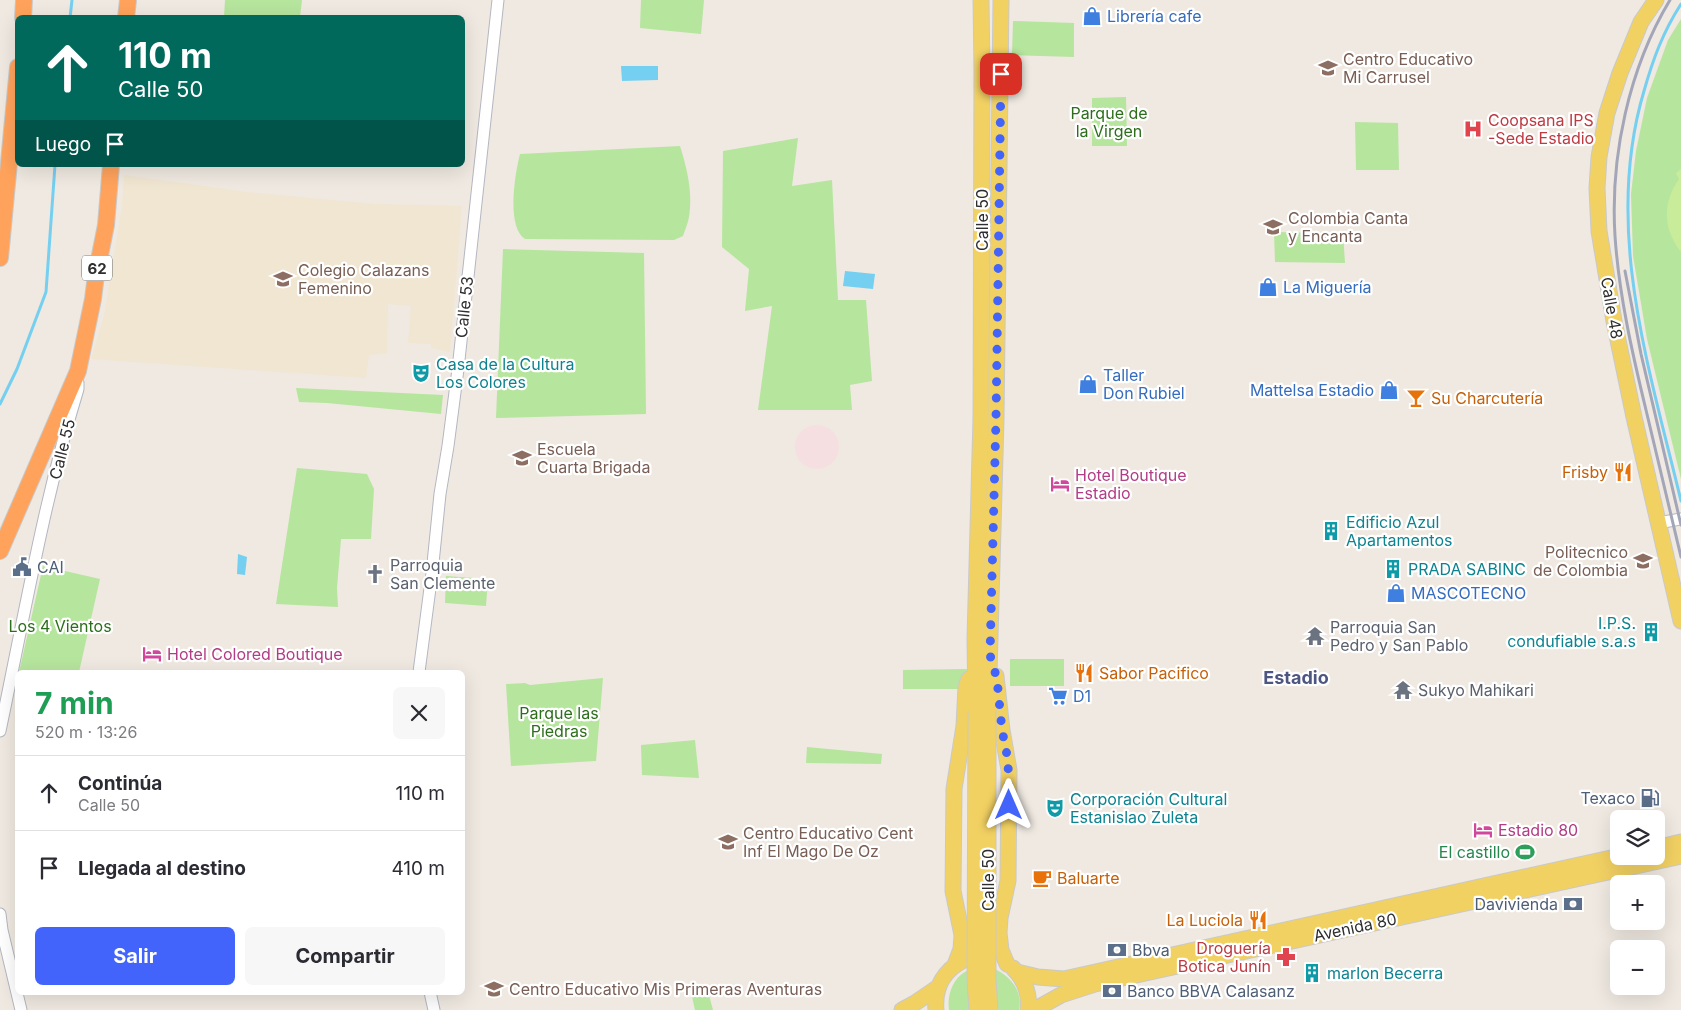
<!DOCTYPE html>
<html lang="es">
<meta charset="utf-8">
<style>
:root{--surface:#fff;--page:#f7f7f7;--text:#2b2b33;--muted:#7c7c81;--line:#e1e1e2;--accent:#4264fb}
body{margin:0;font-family:Inter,sans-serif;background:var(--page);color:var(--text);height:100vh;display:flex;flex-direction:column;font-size:19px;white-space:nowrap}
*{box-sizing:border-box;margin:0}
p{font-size:16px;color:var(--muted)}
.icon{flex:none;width:28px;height:28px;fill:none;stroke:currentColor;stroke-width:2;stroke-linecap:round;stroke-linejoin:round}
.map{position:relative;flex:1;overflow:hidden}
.side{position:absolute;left:15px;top:670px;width:450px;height:325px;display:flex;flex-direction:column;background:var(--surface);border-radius:8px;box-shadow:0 5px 20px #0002}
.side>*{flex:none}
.top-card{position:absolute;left:15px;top:15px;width:450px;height:152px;border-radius:8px;box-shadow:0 5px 20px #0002;background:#00695c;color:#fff;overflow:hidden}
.fabs{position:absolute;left:1610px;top:810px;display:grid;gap:10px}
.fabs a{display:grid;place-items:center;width:55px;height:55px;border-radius:8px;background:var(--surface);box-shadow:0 5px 20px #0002;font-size:25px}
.pin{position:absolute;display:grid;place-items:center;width:42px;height:42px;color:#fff;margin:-21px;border-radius:10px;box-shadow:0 2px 8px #0006}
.me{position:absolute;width:55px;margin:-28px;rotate:0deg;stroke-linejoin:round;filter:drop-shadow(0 0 4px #0008)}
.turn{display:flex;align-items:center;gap:18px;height:105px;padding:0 20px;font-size:22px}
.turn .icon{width:65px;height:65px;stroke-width:2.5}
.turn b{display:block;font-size:35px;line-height:42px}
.then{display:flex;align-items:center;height:48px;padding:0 20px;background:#0003;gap:10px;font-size:19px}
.round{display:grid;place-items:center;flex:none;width:52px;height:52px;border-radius:8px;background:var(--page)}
.headline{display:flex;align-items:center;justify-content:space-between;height:85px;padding:0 20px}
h1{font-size:30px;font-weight:700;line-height:38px;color:#1e9e55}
.primary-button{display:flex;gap:10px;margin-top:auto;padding:10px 20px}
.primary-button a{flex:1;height:58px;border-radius:8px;background:var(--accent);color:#fff;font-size:20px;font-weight:700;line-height:58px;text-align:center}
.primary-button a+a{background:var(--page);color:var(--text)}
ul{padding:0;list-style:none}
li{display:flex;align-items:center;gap:15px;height:75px;padding:0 20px;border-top:1px solid var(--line)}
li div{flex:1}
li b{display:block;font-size:19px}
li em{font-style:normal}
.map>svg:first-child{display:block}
.education{fill:#f0e6d1}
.medical{fill:#f5dfe0}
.green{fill:#b6e59e}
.pitch{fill:#c9ec9a}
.water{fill:#75cff0}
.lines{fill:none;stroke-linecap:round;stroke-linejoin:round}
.stream{stroke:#75cff0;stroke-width:3}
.minor-casing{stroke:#b4b7c1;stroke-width:13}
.major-casing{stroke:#c9c9c9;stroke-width:17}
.highway-casing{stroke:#c9c9c9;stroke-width:18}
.minor{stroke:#fff;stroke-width:11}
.major{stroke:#f2d163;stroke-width:15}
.highway{stroke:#ffa35c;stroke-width:16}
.rail{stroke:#a3a6b8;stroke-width:3}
.major-bridge-casing{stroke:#c9c9c9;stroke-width:17;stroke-linecap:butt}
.major-bridge{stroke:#f2d163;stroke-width:15}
.route{stroke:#4264fb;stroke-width:9;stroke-dasharray:0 16.2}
.labels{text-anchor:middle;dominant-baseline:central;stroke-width:4.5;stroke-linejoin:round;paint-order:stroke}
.shield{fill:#fff;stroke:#6d6d6d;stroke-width:1}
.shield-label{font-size:15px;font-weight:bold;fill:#2e2e2e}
.shop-label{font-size:16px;fill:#366cbe;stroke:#fff;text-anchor:start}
.education-label{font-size:16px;fill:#785e54;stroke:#fff;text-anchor:start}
.park-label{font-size:16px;fill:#2c6e1b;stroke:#fff}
.health-label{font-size:16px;fill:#be3a42;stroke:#fff;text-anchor:start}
.street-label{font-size:16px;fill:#2e2e2e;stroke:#fff}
.culture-label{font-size:16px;fill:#0d838f;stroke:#fff;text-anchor:start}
.food-label{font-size:16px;fill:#c56008;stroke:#fff;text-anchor:start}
.hotel-label{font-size:16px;fill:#b23c85;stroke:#fff;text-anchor:start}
.worship-label{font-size:16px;fill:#5b616d;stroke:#fff;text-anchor:start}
.service-label{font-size:16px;fill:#4e5e75;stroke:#fff;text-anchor:start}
.leisure-label{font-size:16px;fill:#27864d;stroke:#fff;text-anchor:end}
.neighbourhood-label{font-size:18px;font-weight:bold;fill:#4d5680;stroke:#fff}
</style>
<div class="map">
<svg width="1681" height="1010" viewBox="0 0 1681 1010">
<rect width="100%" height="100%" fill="#efe9e1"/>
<path class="education" d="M124,175L247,192L375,204L462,206L450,352L431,348V344L408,343L411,306L388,304L387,353L369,355L366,378L91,359L104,316L122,206Z"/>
<circle class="medical" cx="817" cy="447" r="22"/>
<g class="green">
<path d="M225,0H302L300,17H224Z"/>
<path d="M641,0H704L701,34L640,28Z"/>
<path d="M1681,19V479L1647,339L1633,256L1631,194L1636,151L1647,98L1668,40Z"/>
<path d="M1013,21L1074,23V57L1012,55Z"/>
<path d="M1126,97L1127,146H1092V98Z"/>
<path d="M1355,122L1398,123L1399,170H1356Z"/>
<path d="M798,138L792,186L832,180L838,300H866L872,381L850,385L852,410H758L772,306L745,311L749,269L722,247L723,151Z"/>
<path d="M680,146C687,168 693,193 689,217C688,223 685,230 683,236L674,240L525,239C506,227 515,173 520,154Z"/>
<path d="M1274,232L1343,233L1345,263L1275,262Z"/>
<path d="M503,249L644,253L646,414L496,418Z"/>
<path d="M296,388L443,395L441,414L327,403L299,402Z"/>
<path d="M297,468L367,474L374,489L371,539H341L337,588L338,607L276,604Z"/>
<path d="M43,566L100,579L79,672H19Z"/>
<path d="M446,576L488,579L486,606L445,603Z"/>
<rect x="1010" y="659" width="54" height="27"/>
<path d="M964,669L977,670V689H903V670Z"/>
<path d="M603,678L596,761L511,766L506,684L525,683L530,685Z"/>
<path d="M695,740L699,778L642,775L641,745Z"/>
<path d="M807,747L882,754L881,764L806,763Z"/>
<path d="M993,968C1010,976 1023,990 1019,1010H949C947,995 953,976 969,970C976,968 986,969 993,968Z"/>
<path d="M706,984L713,1010H695L690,988Z"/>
</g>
<path class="pitch" d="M1681,169V252C1663,229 1662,203 1679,179L1676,173Z"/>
<g class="water">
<path d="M658,66V80L622,81L621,66Z"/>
<path d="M845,271L875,274L873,289L843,286Z"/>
<path d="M238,554L247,557L245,575L237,574Z"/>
</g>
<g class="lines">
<g class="stream">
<path d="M1681,4C1663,32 1653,59 1644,91C1603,228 1649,367 1681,501"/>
<path d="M70,18L72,0"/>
<path d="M0,404L17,369L46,292L55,165"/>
</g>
<g class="minor-casing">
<g id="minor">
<path d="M1658,523L1681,519"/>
<path d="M419,672L432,573L440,494L448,446L458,369L498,0"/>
<path d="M0,731C24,617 44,500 78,389V383"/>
<path d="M0,914L2,930L21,1010"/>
<path d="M430,992L434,1010"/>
</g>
</g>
<g class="major-casing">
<g id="major">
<path d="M1656,0L1641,22L1620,73L1607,113L1599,157L1597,188L1599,231L1614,321L1634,417L1681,621"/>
<path d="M996,676L1002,730L1009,770L1008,881L1000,918L999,933L1001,950L1007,964"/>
<path d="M988,710L996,419L1001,0"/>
<path d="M976,711L975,639L981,418L982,71L981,0"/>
<path d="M1656,848L1681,842"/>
<path d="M955,965L961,949L962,935L953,891L954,789L964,726L966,687L969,679"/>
<path d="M1013,968C1025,980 1030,994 1028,1010"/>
<path d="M1017,972L1038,977L1064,979L1620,856"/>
<path d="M902,1010L915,1003L937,988"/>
<path d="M936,1010C934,988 944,970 964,960"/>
<path d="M1034,1010L1061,995L1095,984L1681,856"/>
</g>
</g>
<g class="highway-casing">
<g id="highway">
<path d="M23,18L24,0"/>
<path d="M126,18L128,0"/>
<path d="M0,258L18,67"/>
<path d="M0,551L78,371L93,299L96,275L106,225L111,165"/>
</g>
</g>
<use href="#minor" class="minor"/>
<use href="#major" class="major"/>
<use href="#highway" class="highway"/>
<g class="rail">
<path d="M1670,0C1629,68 1610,156 1615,236C1619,295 1632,352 1646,410C1658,459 1669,508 1681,557"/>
<path d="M1625,271L1641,354L1681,525"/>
</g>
<g class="major-bridge-casing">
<g id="major-bridge">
<path d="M988,710V979L990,1010"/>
<path d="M976,711L975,981L977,1010"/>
</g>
</g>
<use href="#major-bridge" class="major-bridge"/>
</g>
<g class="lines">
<path class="route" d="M1001,74L996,419L990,655L997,679L1002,730L1008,760L1009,805"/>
</g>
<defs>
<g id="shop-bare" transform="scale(1.5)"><path d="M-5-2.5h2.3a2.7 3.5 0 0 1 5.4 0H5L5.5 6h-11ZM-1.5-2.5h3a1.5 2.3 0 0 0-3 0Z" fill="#3f7fe0" stroke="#fff" stroke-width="2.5" paint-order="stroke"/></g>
<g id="school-bare" transform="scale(1.5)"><path d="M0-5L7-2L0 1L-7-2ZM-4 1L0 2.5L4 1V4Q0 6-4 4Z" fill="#8d6e63" stroke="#fff" stroke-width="2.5" paint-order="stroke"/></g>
<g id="hospital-bare" transform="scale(1.5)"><path d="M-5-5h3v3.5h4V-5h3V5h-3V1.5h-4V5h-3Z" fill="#e0444e" stroke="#fff" stroke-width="2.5" paint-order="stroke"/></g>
<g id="university-bare" transform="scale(1.5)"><path d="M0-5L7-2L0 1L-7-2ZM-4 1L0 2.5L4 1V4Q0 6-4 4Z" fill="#8d6e63" stroke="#fff" stroke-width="2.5" paint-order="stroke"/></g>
<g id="theatre-bare" transform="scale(1.5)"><path d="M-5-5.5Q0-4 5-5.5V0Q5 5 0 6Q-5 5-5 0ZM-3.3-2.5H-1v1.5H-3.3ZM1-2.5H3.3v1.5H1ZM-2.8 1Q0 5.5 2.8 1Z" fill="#0f9aa8" stroke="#fff" stroke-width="2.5" paint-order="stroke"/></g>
<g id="bar-bare" transform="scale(1.5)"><path d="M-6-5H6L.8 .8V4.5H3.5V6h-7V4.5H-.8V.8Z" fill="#e8710a" stroke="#fff" stroke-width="2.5" paint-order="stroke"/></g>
<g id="restaurant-bare" transform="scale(1.5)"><path d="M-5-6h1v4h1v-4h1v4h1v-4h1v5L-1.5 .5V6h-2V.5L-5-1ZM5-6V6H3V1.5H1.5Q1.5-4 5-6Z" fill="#e8710a" stroke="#fff" stroke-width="2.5" paint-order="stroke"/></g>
<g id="hotel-bare" transform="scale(1.5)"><path d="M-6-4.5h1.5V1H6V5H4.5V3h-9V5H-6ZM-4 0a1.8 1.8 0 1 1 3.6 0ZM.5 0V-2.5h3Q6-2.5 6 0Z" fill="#d1479c" stroke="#fff" stroke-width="2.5" paint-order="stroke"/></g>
<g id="building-bare" transform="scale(1.5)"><path d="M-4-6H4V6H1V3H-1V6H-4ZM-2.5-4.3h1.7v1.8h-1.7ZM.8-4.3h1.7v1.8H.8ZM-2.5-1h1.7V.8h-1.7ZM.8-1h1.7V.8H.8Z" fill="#0f9aa8" stroke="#fff" stroke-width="2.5" paint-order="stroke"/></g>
<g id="civic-bare" transform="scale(1.5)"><path d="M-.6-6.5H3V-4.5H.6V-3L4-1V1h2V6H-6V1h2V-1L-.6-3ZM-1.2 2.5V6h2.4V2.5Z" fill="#5c6f8a" stroke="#fff" stroke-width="2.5" paint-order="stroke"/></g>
<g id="church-bare" transform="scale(1.5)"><path d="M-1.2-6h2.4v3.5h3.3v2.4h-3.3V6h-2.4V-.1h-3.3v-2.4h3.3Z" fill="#6b7280" stroke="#fff" stroke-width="2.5" paint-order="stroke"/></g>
<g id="temple-bare" transform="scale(1.5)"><path d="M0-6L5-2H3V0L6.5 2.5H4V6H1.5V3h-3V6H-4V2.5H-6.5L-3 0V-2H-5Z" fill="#6b7280" stroke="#fff" stroke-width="2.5" paint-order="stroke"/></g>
<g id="supermarket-bare" transform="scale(1.5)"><path d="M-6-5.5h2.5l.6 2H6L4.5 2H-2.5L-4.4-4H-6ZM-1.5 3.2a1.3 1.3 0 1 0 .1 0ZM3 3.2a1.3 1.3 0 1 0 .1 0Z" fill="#3f7fe0" stroke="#fff" stroke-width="2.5" paint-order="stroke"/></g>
<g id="fuel-bare" transform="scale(1.5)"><path d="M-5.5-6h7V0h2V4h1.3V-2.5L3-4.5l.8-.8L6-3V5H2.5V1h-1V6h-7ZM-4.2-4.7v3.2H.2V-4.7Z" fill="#5c6f8a" stroke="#fff" stroke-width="2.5" paint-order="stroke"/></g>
<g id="stadium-bare" transform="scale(1.5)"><path d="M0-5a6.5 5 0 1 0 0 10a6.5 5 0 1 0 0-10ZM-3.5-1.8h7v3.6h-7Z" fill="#2e9e5b" stroke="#fff" stroke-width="2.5" paint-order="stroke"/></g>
<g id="cafe-bare" transform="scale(1.5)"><path d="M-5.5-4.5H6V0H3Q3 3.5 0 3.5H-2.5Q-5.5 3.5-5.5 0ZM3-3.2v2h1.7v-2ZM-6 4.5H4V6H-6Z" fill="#e8710a" stroke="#fff" stroke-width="2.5" paint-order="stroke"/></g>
<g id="bank-bare" transform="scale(1.5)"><path d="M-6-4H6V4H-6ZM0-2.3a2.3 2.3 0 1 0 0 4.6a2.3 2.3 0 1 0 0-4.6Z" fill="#5c6f8a" stroke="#fff" stroke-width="2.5" paint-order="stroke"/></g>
<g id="pharmacy-bare" transform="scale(1.5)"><path d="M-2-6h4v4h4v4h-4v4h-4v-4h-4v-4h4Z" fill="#e0444e" stroke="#fff" stroke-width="2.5" paint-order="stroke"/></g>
</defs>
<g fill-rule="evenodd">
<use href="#shop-bare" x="1092" y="16"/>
<use href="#school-bare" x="1328" y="68"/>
<use href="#hospital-bare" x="1473" y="129"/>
<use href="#university-bare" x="1273" y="227"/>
<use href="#school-bare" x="283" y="279"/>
<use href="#shop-bare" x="1268" y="287"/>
<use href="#theatre-bare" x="421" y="373"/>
<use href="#shop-bare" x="1088" y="384"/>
<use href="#shop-bare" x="1389" y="390"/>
<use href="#bar-bare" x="1416" y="398"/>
<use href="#school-bare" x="522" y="458"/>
<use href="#restaurant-bare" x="1623" y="472"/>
<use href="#hotel-bare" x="1060" y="484"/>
<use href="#building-bare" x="1331" y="531"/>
<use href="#university-bare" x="1643" y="561"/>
<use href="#civic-bare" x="22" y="567"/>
<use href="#building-bare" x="1393" y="569"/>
<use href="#church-bare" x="375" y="574"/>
<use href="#shop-bare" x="1396" y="593"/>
<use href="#building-bare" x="1651" y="632"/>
<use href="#temple-bare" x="1315" y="636"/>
<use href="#hotel-bare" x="152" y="654"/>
<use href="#restaurant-bare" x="1084" y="673"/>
<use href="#temple-bare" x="1403" y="690"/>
<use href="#supermarket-bare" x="1058" y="696"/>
<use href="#fuel-bare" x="1650" y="798"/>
<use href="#theatre-bare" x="1055" y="808"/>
<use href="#hotel-bare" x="1483" y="830"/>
<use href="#school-bare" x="728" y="842"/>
<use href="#stadium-bare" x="1525" y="852"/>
<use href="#cafe-bare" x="1042" y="878"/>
<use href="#bank-bare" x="1573" y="904"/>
<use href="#restaurant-bare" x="1258" y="920"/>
<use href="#bank-bare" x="1117" y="950"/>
<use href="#pharmacy-bare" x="1286" y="957"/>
<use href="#building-bare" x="1312" y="973"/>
<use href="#school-bare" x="494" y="989"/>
<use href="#bank-bare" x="1112" y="991"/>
</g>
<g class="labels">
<rect class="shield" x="82" y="255.5" width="30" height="25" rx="4"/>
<g class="shield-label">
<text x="97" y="268">62</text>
</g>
<g class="shop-label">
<text x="1107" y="16">Librería cafe</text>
<text x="1283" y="287">La Miguería</text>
<text x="1103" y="375">Taller<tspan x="1103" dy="18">Don Rubiel</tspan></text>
<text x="1374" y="390" text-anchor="end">Mattelsa Estadio</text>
<text x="1411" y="593">MASCOTECNO</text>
<text x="1073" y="696">D1</text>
</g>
<g class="education-label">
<text x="1343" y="59">Centro Educativo<tspan x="1343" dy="18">Mi Carrusel</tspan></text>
<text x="1288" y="218">Colombia Canta<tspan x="1288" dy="18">y Encanta</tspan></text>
<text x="298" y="270">Colegio Calazans<tspan x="298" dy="18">Femenino</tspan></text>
<text x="537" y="449">Escuela<tspan x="537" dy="18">Cuarta Brigada</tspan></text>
<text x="1628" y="552" text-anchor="end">Politecnico<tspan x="1628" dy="18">de Colombia</tspan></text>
<text x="743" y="833">Centro Educativo Cent<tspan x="743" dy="18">Inf El Mago De Oz</tspan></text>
<text x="509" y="989">Centro Educativo Mis Primeras Aventuras</text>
</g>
<g class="park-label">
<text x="1109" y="113">Parque de<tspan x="1109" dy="18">la Virgen</tspan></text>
<text x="60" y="626">Los 4 Vientos</text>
<text x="559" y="713">Parque las<tspan x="559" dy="18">Piedras</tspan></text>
</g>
<g class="health-label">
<text x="1488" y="120">Coopsana IPS<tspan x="1488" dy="18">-Sede Estadio</tspan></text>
<text x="1271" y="948" text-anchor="end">Droguería<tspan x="1271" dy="18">Botica Junín</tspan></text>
</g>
<g class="street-label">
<text transform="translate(982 220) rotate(-90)">Calle 50</text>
<text transform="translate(464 307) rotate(-84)">Calle 53</text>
<text transform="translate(1612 308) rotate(80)">Calle 48</text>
<text transform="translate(62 449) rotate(-76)">Calle 55</text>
<text transform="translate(988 880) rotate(-90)">Calle 50</text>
<text transform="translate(1355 927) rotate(-12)">Avenida 80</text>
</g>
<g class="culture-label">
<text x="436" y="364">Casa de la Cultura<tspan x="436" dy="18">Los Colores</tspan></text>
<text x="1346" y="522">Edificio Azul<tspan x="1346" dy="18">Apartamentos</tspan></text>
<text x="1408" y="569">PRADA SABINC</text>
<text x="1636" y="623" text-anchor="end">I.P.S.<tspan x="1636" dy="18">condufiable s.a.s</tspan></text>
<text x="1070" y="799">Corporación Cultural<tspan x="1070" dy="18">Estanislao Zuleta</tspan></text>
<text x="1327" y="973">marlon Becerra</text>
</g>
<g class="food-label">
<text x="1431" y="398">Su Charcutería</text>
<text x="1608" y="472" text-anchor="end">Frisby</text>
<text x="1099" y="673">Sabor Pacifico</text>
<text x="1057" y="878">Baluarte</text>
<text x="1243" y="920" text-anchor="end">La Luciola</text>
</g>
<g class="hotel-label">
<text x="1075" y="475">Hotel Boutique<tspan x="1075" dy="18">Estadio</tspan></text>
<text x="167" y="654">Hotel Colored Boutique</text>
<text x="1498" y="830">Estadio 80</text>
</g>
<g class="worship-label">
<text x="390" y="565">Parroquia<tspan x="390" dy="18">San Clemente</tspan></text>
<text x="1330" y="627">Parroquia San<tspan x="1330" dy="18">Pedro y San Pablo</tspan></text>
<text x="1418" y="690">Sukyo Mahikari</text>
</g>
<g class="service-label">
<text x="37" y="567">CAI</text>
<text x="1635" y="798" text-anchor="end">Texaco</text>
<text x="1558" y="904" text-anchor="end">Davivienda</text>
<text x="1132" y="950">Bbva</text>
<text x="1127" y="991">Banco BBVA Calasanz</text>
</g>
<g class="leisure-label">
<text x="1510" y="852">El castillo</text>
</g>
<g class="neighbourhood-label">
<text x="1296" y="677">Estadio</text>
</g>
</g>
</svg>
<div class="fabs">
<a><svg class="icon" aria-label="layers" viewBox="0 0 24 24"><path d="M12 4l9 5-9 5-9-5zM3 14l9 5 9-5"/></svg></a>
<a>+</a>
<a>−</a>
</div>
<div class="pin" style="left:1001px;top:74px;background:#d93025"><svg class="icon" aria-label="arrive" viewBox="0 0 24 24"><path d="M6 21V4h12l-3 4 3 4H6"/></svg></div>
<svg class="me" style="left:1009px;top:805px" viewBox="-20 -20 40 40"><path d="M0-17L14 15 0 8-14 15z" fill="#4264fb" stroke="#fff" stroke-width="4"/></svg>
<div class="top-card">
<div class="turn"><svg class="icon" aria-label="ahead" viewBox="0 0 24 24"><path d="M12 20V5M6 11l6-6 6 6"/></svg><div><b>110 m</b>Calle 50</div></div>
<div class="then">Luego<svg class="icon" aria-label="arrive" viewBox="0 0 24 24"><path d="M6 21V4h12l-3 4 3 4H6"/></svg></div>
</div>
<section class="side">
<div class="headline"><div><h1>7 min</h1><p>520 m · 13:26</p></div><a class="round"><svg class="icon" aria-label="close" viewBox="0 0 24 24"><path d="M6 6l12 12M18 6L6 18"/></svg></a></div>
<ul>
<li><svg class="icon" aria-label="ahead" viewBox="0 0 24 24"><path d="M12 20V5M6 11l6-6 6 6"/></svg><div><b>Continúa</b><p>Calle 50</p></div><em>110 m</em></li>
<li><svg class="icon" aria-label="arrive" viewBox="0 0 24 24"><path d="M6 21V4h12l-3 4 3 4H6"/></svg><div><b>Llegada al destino</b></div><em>410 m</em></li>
</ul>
<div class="primary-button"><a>Salir</a><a>Compartir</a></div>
</section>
</div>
